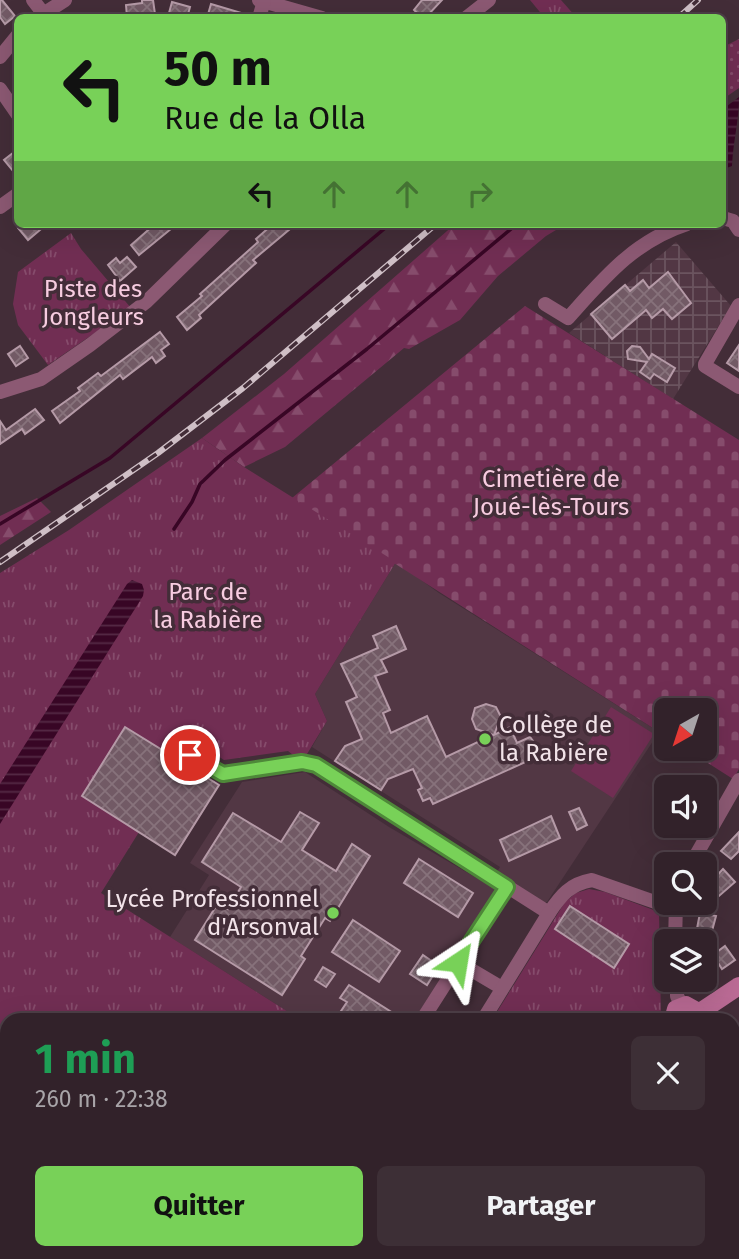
<!DOCTYPE html>
<html lang="fr">
<meta charset="utf-8">
<style>
:root{--surface:#32222a;--page:#3d2f36;--text:#f1f3f6;--muted:#a8a4a8;--line:#4d3f47;--accent:#78d158}
body{margin:0;font-family:"Fira Sans",sans-serif;background:var(--page);color:var(--text);height:100vh;display:flex;flex-direction:column;font-size:26px;white-space:nowrap}
*{box-sizing:border-box;margin:0}
p{font-size:23px;color:var(--muted)}
.icon{flex:none;width:38px;height:38px;fill:none;stroke:currentColor;stroke-width:2;stroke-linecap:round;stroke-linejoin:round}
.map{position:relative;flex:1;overflow:hidden}
.details{position:absolute;left:0px;top:1013px;width:740px;height:247px;display:flex;flex-direction:column;background:var(--surface);border-radius:21px 21px 0 0;box-shadow:0 7px 28px #0002,0 0 0 2px var(--line)}
.details>*{flex:none}
.banner{position:absolute;left:14px;top:14px;width:712px;height:214px;border-radius:10px;box-shadow:0 7px 28px #0002,0 0 0 2px var(--line);background:#78d158;color:#111;overflow:hidden}
.needle{width:46px;rotate:219deg}
.fabs{position:absolute;left:654px;top:698px;display:grid;gap:14px}
.fabs a{display:grid;place-items:center;width:63px;height:63px;border-radius:10px;background:var(--surface);box-shadow:0 7px 28px #0002,0 0 0 2px var(--line);font-size:35px}
.pin{position:absolute;display:grid;place-items:center;width:60px;height:60px;color:#fff;margin:-30px;border:4px solid #fff;border-radius:50%;box-shadow:0 2px 7px #0007}
.me{position:absolute;width:77px;margin:-38px;rotate:33deg;stroke-linejoin:round;filter:drop-shadow(0 0 5px #0008)}
.turn{display:flex;align-items:center;gap:24px;height:147px;padding:0 35px;font-size:32px}
.turn .icon{width:91px;height:91px;stroke-width:2.5}
.turn b{display:block;font-size:49px;line-height:60px}
.lanes{display:flex;align-items:center;height:66px;padding:0 35px;background:#0003;justify-content:center;gap:35px;direction:ltr}
.lanes .off{opacity:.35}
.round{display:grid;place-items:center;flex:none;width:74px;height:74px;border-radius:10px;background:var(--page)}
.head{display:flex;align-items:center;justify-content:space-between;height:119px;padding:0 35px}
h1{font-size:42px;font-weight:700;line-height:52px;color:#1e9e55}
.cta{display:flex;gap:14px;margin-top:auto;padding:14px 35px}
.cta a{flex:1;height:80px;border-radius:10px;background:var(--accent);color:#111;font-size:28px;font-weight:700;line-height:80px;text-align:center}
.cta a+a{background:var(--page);color:var(--text)}
.map>svg:first-child{display:block}
.built{fill:#523744}
.industrial{fill:url(#industrial-grid)}
.grass{fill:url(#grass-dots)}
.forest{fill:url(#forest-firs)}
.cemetery{fill:url(#cemetery-stones)}
.park{fill:url(#park-tufts)}
.garden{fill:#712e53}
.water{fill:url(#water-rules)}
.lines{fill:none;stroke-linecap:round;stroke-linejoin:round}
.stream{stroke:#380625;stroke-width:3.5}
.building{fill:url(#building-cross-hatch);stroke:#b59aa7;stroke-width:2}
.street{stroke:#8c5973;stroke-width:14}
.secondary{stroke:#bb6b95;stroke-width:18}
.rail-casing{stroke:#cfbfc6;stroke-width:6}
.rail{stroke:#432d38;stroke-width:3.5;stroke-dasharray:10;stroke-linecap:butt}
.route-casing{stroke:#4e8839;stroke-width:18}
.route{stroke:#78d158;stroke-width:12}
.poi-dot{fill:#78d158;stroke:#432d38;stroke-width:2.5}
.labels{text-anchor:middle;dominant-baseline:central;stroke-width:7;stroke-linejoin:round;paint-order:stroke}
.park-label{font-size:24px;fill:#f7cce0;stroke:#432d38}
.poi-label{font-size:24px;fill:#f2e3e9;stroke:#432d38;text-anchor:start}
</style>
<div class="map">
<svg width="739" height="1259" viewBox="0 0 739 1259">
<defs>
<pattern id="industrial-grid" width="8" height="8" patternUnits="userSpaceOnUse" patternTransform="scale(1.75)"><rect width="8" height="8" fill="#523744"/><path d="M0 4h8M4 0v8" fill="none" stroke="#6b545f"/></pattern>
<pattern id="grass-dots" width="8" height="8" patternUnits="userSpaceOnUse" patternTransform="scale(1.75)"><rect width="8" height="8" fill="#712e53"/><path d="M2 2h.1M6 6h.1" fill="none" stroke="#864c6c" stroke-width="1.8" stroke-linecap="round"/></pattern>
<pattern id="forest-firs" width="22" height="20" patternUnits="userSpaceOnUse" patternTransform="scale(1.75)"><rect width="22" height="20" fill="#712e53"/><path d="M5 1l3.5 6h-7zM16 11l3.5 6h-7z" fill="#864c6c"/></pattern>
<pattern id="cemetery-stones" width="16" height="16" patternUnits="userSpaceOnUse" patternTransform="scale(1.75)"><rect width="16" height="16" fill="#712e53"/><path d="M2 7V4a2 2 0 0 1 4 0v3zM10 15v-3a2 2 0 0 1 4 0v3z" fill="#864c6c"/></pattern>
<pattern id="park-tufts" width="24" height="20" patternUnits="userSpaceOnUse" patternTransform="scale(1.75)"><rect width="24" height="20" fill="#712e53"/><path d="M3 7l-1-3M5 7V3M7 7l1-3M15 17l-1-3M17 17v-4M19 17l1-3" fill="none" stroke="#864c6c"/></pattern>
<pattern id="water-rules" width="6" height="5" patternUnits="userSpaceOnUse" patternTransform="scale(1.75)"><rect width="6" height="5" fill="#380625"/><path d="M0 2.5h6" fill="none" stroke="#552a45"/></pattern>
<pattern id="building-cross-hatch" width="8" height="8" patternUnits="userSpaceOnUse" patternTransform="scale(1.75)"><rect width="8" height="8" fill="#725a65"/><path d="M0 0l8 8M0 8l8-8" fill="none" stroke="#87727b"/></pattern>
</defs>
<rect width="100%" height="100%" fill="#432d38"/>
<g class="built">
<path d="M396,562L439,593L659,732L547,902L544,903L495,875L500,867L312,747L327,721L315,694Z"/>
<path d="M305,772L389,827L497,890L414,1020H301L170,937L209,875L190,863L242,782Z"/>
</g>
<path class="industrial" d="M676,242L731,306L673,399L569,333Z"/>
<g class="grass">
<path d="M739,39V88L723,99V47Z"/>
<path d="M733,1200L739,1203V1259H685L675,1253H733Z"/>
</g>
<g class="forest">
<path d="M455,224H566L546,236L498,276L460,320L409,349L404,348L285,447L244,467L202,438L284,374Z"/>
<path d="M37,498L51,512L0,545V516Z"/>
</g>
<path class="cemetery" d="M525,306L739,440V769L733,779L686,749H705V710H667V737L292,498Z"/>
<g class="park">
<path d="M530,0H561L576,17H544Z"/>
<path d="M71,233L81,249L131,308L48,365L18,325L13,304L18,272Z"/>
<path d="M202,438L244,467L396,562L315,694L327,721L307,754L297,758L288,751L224,760L198,743L194,748L176,738L167,752L125,727L82,796L139,832L101,893L301,1020H7V1147L0,1142V573L69,530Z"/>
<path d="M589,889L605,892L659,912L661,1020H492L565,902L576,893Z"/>
<path d="M314,1253H554L550,1259H322Z"/>
</g>
<path class="garden" d="M611,707L654,734L613,798L571,771Z"/>
<g class="water">
<path d="M739,97C739,121 733,142 732,166L724,169L723,109Z"/>
<path d="M132,580L142,584L144,590L143,596L0,824V784L127,584Z"/>
</g>
<g class="lines">
<g class="stream">
<path d="M0,524L110,458L390,224"/>
<path d="M174,529L192,502L200,484L225,460L367,349L517,224"/>
</g>
</g>
<g class="building">
<path d="M0,0H2L15,16L5,24L0,17Z"/>
<path d="M142,0H153L155,14L127,17L126,5L142,3Z"/>
<path d="M422,0H442L428,15L422,18L414,10Z"/>
<path d="M172,2L190,7L187,18L169,13Z"/>
<path d="M211,4L248,15V18H207Z"/>
<path d="M18,149V177L4,160Z"/>
<path d="M23,224H47L28,240L18,228Z"/>
<path d="M155,224H177L139,255L131,245Z"/>
<path d="M273,224H296L253,260L256,263L199,315L201,318L187,330L177,317L202,296L200,294L258,242L256,239Z"/>
<path d="M127,257L136,267L120,281L108,265L116,258L120,263Z"/>
<path d="M668,272L691,303L672,319L663,309L652,318L646,310L612,339L591,314L625,285L630,291L643,280L649,288Z"/>
<path d="M160,332L169,344L161,350L165,356L156,363L152,357L123,379L120,375L60,423L52,411L80,391L78,388L98,373L101,376Z"/>
<path d="M739,345V371L727,363Z"/>
<path d="M20,346L28,358L16,366L8,354Z"/>
<path d="M632,346L640,347L649,359L652,354L675,368L667,382L654,374L650,379L640,372L647,362L628,359L627,351Z"/>
<path d="M35,409L44,420L25,434L22,429L0,444V421L6,430Z"/>
<path d="M396,626L406,649L381,660L387,672L375,676L390,710L383,713L391,733L427,716L446,757L493,735L476,729L472,719L475,708L486,704L496,707L501,717L494,735L510,727L517,743L530,737L543,754L433,804L430,798L423,801L418,790L422,788L413,769L388,779L381,790L335,761L345,746L362,739L346,702L357,697L341,664L378,648L373,636Z"/>
<path d="M125,727L219,785L175,855L82,796Z"/>
<path d="M579,808L587,825L577,830L569,812Z"/>
<path d="M300,812L319,823L302,850L336,871L352,844L370,856L330,921L325,918L301,956L305,959L282,995L195,940L218,903L228,909L241,887L202,862L233,813L281,842Z"/>
<path d="M551,816L560,838L509,861L500,840Z"/>
<path d="M739,832V851L731,859L721,851Z"/>
<path d="M419,859L473,893L458,917L404,883Z"/>
<path d="M723,869L735,882L719,896L708,885Z"/>
<path d="M570,906L629,944L614,968L555,929Z"/>
<path d="M700,913L716,916L709,942L695,939Z"/>
<path d="M353,920L400,951L379,982L332,952Z"/>
<path d="M725,946L735,960L722,969L713,955Z"/>
<path d="M423,955L439,966L427,985L410,974Z"/>
<path d="M323,967L335,974L326,987L315,980Z"/>
<path d="M349,985L404,1020H335L347,1002L340,998Z"/>
</g>
<g class="lines">
<g class="street">
<path d="M33,0L43,13"/>
<path d="M259,0L322,18"/>
<path d="M37,18L65,0"/>
<path d="M259,18L264,1"/>
<path d="M466,18L489,0"/>
<path d="M0,57L18,35"/>
<path d="M0,89L18,115"/>
<path d="M0,207L18,194"/>
<path d="M723,218L733,221L739,230"/>
<path d="M545,304L568,318C604,278 634,241 687,224"/>
<path d="M739,305L705,364V366L739,387"/>
<path d="M0,392L41,379L90,345L146,302L226,224"/>
<path d="M190,755L223,774L302,763L315,765L549,913C561,895 570,884 592,880L675,909"/>
<path d="M691,864L739,780"/>
<path d="M675,942L676,903"/>
<path d="M458,962L502,988"/>
<path d="M677,980V996L682,1006"/>
<path d="M422,1020L507,887"/>
<path d="M483,1020L549,913"/>
<path d="M597,1253L607,1259"/>
<path d="M653,1253L663,1259"/>
</g>
<g class="secondary">
<path d="M697,1014L739,986"/>
<path d="M673,1020L676,1009L686,1005L695,1010L697,1020"/>
<path d="M564,1259L568,1253"/>
</g>
<g class="rail-casing">
<g id="rail">
<path d="M678,18L698,0"/>
<path d="M0,562L158,453L243,388L436,224"/>
</g>
</g>
<use href="#rail" class="rail"/>
</g>
<g class="lines">
<g class="route-casing">
<path id="route" d="M190,755L223,774L302,762L316,765L507,887L458,962"/>
</g>
<use href="#route" class="route"/>
</g>
<g class="poi-dot">
<circle cx="485" cy="739" r="7"/>
<circle cx="333" cy="913" r="7"/>
</g>
<g class="labels">
<g class="park-label">
<text x="93" y="289">Piste des<tspan x="93" dy="28">Jongleurs</tspan></text>
<text x="551" y="479">Cimetière de<tspan x="551" dy="28">Joué-lès-Tours</tspan></text>
<text x="208" y="592">Parc de<tspan x="208" dy="28">la Rabière</tspan></text>
</g>
<g class="poi-label">
<text x="499" y="725">Collège de<tspan x="499" dy="28">la Rabière</tspan></text>
<text x="319" y="899" text-anchor="end">Lycée Professionnel<tspan x="319" dy="28">d'Arsonval</tspan></text>
</g>
</g>
</svg>
<div class="fabs">
<a><svg class="needle" viewBox="-14 -14 28 28"><path d="M0-13l5 13h-10z" fill="#e53935"/><path d="M0 13l5-13h-10z" fill="#a8a4a8"/></svg></a>
<a><svg class="icon" aria-label="sound" viewBox="0 0 24 24"><path d="M4 9h4l5-4v14l-5-4H4zM17 9q2 3 0 6"/></svg></a>
<a><svg class="icon" aria-label="search" viewBox="0 0 24 24"><circle cx="10" cy="10" r="6"/><path d="M15 15l6 6"/></svg></a>
<a><svg class="icon" aria-label="layers" viewBox="0 0 24 24"><path d="M12 4l9 5-9 5-9-5zM3 14l9 5 9-5"/></svg></a>
</div>
<div class="pin" style="left:190px;top:755px;background:#d93025"><svg class="icon" aria-label="arrive" viewBox="0 0 24 24"><path d="M6 21V4h12l-3 4 3 4H6"/></svg></div>
<svg class="me" style="left:458px;top:962px" viewBox="-20 -20 40 40"><path d="M0-17L14 15 0 8-14 15z" fill="#78d158" stroke="#fff" stroke-width="4"/></svg>
<div class="banner">
<div class="turn"><svg class="icon" aria-label="left" viewBox="0 0 24 24"><path d="M17 20v-9H6M10 6l-5 5 5 5"/></svg><div><b>50 m</b>Rue de la Olla</div></div>
<div class="lanes"><svg class="icon" aria-label="left" viewBox="0 0 24 24"><path d="M17 20v-9H6M10 6l-5 5 5 5"/></svg><svg class="icon off" aria-label="ahead" viewBox="0 0 24 24"><path d="M12 20V5M6 11l6-6 6 6"/></svg><svg class="icon off" aria-label="ahead" viewBox="0 0 24 24"><path d="M12 20V5M6 11l6-6 6 6"/></svg><svg class="icon off" aria-label="right" viewBox="0 0 24 24"><path d="M7 20v-9h11M14 6l5 5-5 5"/></svg></div>
</div>
<section class="details">
<div class="head"><div><h1>1 min</h1><p>260 m · 22:38</p></div><a class="round"><svg class="icon" aria-label="close" viewBox="0 0 24 24"><path d="M6 6l12 12M18 6L6 18"/></svg></a></div>
<div class="cta"><a>Quitter</a><a>Partager</a></div>
</section>
</div>
